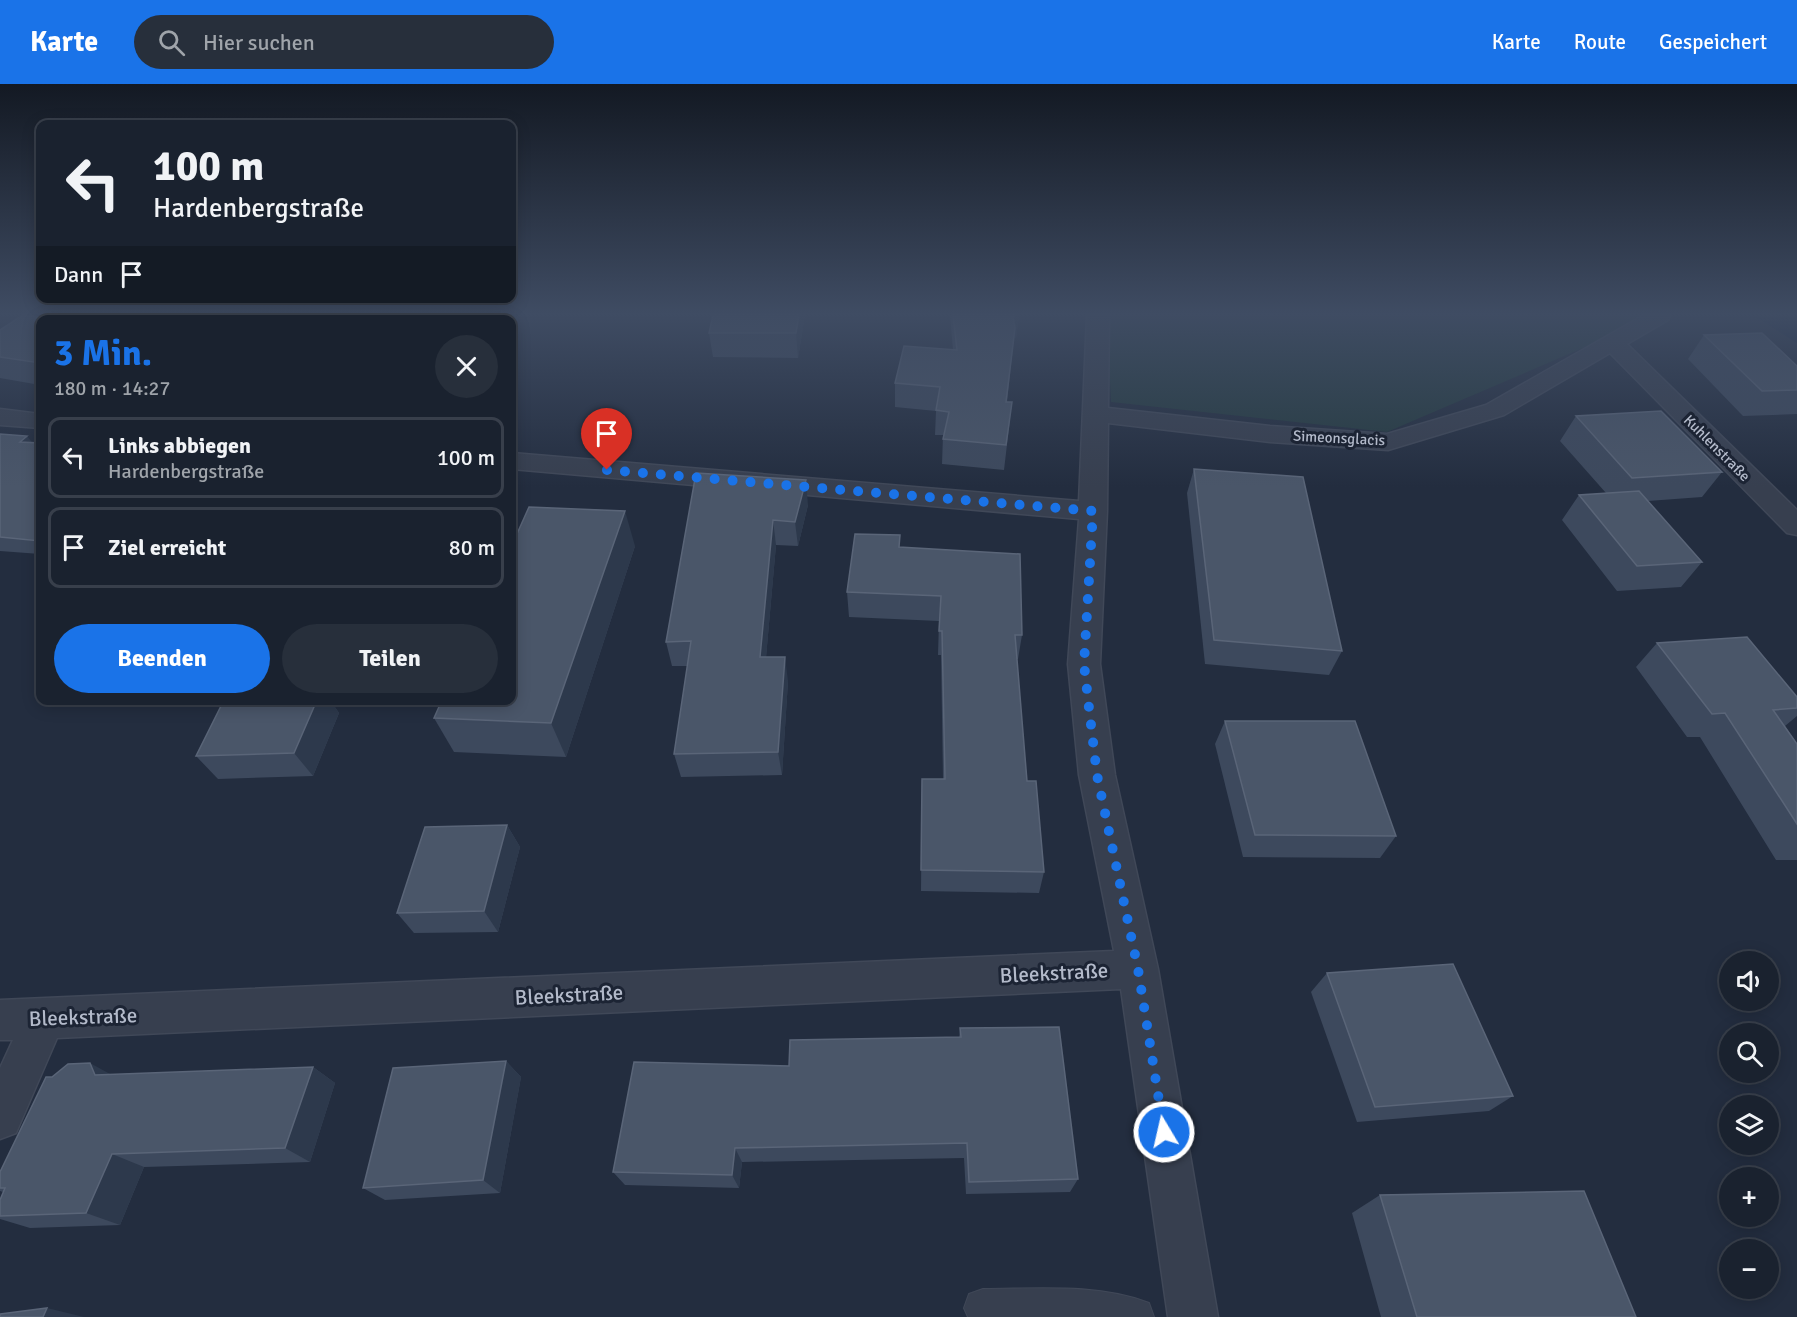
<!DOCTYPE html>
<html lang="de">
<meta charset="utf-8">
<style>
:root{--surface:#1a222f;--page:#272f3b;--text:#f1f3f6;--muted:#9fa4aa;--line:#383f4b;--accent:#1a73e8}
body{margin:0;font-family:Signika,sans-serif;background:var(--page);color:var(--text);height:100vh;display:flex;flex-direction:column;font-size:22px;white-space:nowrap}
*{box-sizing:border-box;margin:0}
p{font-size:20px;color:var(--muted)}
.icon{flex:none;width:33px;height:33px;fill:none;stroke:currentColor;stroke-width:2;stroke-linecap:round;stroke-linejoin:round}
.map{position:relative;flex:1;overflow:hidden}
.sheet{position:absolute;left:36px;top:231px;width:480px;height:390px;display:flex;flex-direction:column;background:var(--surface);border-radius:12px;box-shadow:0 3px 15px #0003,0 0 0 2px var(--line)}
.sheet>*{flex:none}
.banner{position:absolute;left:36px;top:36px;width:480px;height:183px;border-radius:12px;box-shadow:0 3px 15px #0003,0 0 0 2px var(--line);background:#1a222f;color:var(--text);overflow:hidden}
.buttons{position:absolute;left:1719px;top:867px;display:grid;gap:12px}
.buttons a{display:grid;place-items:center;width:60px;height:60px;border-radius:50%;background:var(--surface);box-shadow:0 3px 15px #0003,0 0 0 2px var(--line);font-size:30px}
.pin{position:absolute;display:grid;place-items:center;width:51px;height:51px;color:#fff;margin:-62px -26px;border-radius:50% 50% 50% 0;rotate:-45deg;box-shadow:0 0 6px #0007}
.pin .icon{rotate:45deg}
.me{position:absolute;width:66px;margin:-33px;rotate:351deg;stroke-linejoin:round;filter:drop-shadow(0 0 4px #0008)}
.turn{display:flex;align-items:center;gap:21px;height:126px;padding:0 18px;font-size:27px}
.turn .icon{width:78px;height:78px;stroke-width:2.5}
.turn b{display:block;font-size:42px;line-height:51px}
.then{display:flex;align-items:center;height:57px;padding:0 18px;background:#0003;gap:12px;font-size:22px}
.round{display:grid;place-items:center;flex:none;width:63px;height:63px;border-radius:32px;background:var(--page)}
.head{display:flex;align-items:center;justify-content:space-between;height:102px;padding:0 18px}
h1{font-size:36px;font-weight:700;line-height:45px;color:var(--accent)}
.cta{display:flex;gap:12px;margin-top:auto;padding:12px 18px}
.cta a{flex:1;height:69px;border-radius:36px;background:var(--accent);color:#fff;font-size:24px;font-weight:700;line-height:69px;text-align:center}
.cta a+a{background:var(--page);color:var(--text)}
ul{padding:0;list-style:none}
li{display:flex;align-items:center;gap:18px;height:81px;margin:0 12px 9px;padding:0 6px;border:3px solid var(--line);border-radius:12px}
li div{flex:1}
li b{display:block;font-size:22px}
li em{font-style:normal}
header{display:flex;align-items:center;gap:36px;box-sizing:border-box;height:84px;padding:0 30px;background:var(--accent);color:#fff}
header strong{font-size:28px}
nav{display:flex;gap:33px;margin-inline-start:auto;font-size:21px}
.search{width:420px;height:54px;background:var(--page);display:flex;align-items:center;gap:15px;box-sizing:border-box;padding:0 21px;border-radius:33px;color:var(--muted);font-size:22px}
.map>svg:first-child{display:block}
.green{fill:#253b40}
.water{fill:#15233e}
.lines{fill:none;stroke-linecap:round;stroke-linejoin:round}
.service-casing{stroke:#404858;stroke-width:2}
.minor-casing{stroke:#404858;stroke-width:3}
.service{fill:#373f4f;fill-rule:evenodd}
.minor{fill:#373f4f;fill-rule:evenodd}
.wall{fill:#3d495d}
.shaded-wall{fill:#2d394c}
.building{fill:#4a5669;stroke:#5a6578;stroke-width:1.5}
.route{stroke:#1a73e8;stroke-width:10;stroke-dasharray:0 18}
.labels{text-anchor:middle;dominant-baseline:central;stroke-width:6;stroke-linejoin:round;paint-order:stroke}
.far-street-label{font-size:15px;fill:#b3baca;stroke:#1c2434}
.near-street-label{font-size:21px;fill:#b3baca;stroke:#1c2434}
</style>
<header>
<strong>Karte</strong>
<div class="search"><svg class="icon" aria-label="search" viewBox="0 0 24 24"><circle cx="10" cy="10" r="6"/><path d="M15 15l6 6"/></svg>Hier suchen</div>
<nav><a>Karte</a><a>Route</a><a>Gespeichert</a></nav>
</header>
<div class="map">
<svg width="1797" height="1233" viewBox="0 0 1797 1233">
<rect width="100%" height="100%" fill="#232d3f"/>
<path class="green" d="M1107,231H1660L1387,348L1111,318Z"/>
<path class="water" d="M1753,231H1797V259Z"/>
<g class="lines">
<g class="service-casing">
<path id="service" d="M983,1205C1036,1205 1098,1199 1149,1219L1154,1233H968L964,1224L969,1210Z"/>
</g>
<g class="minor-casing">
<g id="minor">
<path d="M1087,231H1109L1108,324L1270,342L1387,350L1486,321L1644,231H1671L1668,236L1627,260L1797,426V451L1787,449L1610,269L1504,331L1388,366L1270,358L1108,339L1107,427L1100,580L1115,691L1158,885L1218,1233H1168L1121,905L57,954L16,1049L0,1055V984L13,956H0V916L1114,867L1079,691L1068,580L1079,435L512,385V369L1079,417Z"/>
<path d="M0,325L40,330V344L0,341Z"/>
</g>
</g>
<use href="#service" class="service"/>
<use href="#minor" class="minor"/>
</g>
<g class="wall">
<path d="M57,231H127L120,236H85Z"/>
<path d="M713,231H805L798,274L713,273L709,249Z"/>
<path d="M950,231H1019L1016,254H1014L1007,318H1012L1004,386L942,380L943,351H935L936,327L895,323V299L953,266Z"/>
<path d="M40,236V301L0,294V246Z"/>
<path d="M1704,251L1797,282V330L1743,332L1688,275Z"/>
<path d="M1576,332L1722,388L1702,413L1648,417L1702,478L1681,503L1617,507L1562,436L1579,411L1606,409L1560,357Z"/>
<path d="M0,350L32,359H40V470L0,467Z"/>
<path d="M1194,385L1342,567L1329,591L1205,580L1187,409Z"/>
<path d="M696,389L808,421L798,462L776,461L766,573L788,597L782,691L681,693L674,670L688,582H672L666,558Z"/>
<path d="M635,462L566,673L454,668L434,634Z"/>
<path d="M900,463L1022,551L1018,575H1017L1027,697L1044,788L1039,809L921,807L922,695H943L941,571H938L939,537L849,533L847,508Z"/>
<path d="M1657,559L1797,613V632L1785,642L1797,660V776H1776L1700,653H1687L1636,583Z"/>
<path d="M224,616H330L339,629L313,692L218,695L196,672Z"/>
<path d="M1225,637L1396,752L1380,774L1243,773L1215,660Z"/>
<path d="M507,741L520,763L498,848L414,849L397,829Z"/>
<path d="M1327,889L1513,1012L1489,1027L1357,1038L1311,908Z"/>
<path d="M960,944L1078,1095L1070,1108L966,1110L964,1074L742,1078L739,1104L625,1101L613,1088L789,982L959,954Z"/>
<path d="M506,977L521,993L500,1109L385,1116L363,1104Z"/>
<path d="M313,983L335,999L310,1078L144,1083L120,1141L30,1144L0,1135V1116L3,1108L0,1107V1088L52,993Z"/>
<path d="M1380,1111L1636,1233H1381L1352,1129Z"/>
</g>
<g class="shaded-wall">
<path d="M106,231H127L120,236H110Z"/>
<path d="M799,231H805L798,274L796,249Z"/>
<path d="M1019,231L1016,254H1014L1013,232Z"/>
<path d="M27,352L39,367L20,358Z"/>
<path d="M806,396L808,421L798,462L795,438Z"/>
<path d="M625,427L635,462L566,673L551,639Z"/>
<path d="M773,436L776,461L764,597L760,573Z"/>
<path d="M785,573L788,597L782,691L778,668Z"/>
<path d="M317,616H330L339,629L313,692L294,669Z"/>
<path d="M507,741L520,763L498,848L484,827Z"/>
<path d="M506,977L521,993L500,1109L483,1096Z"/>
<path d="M90,979L121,996L95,991Z"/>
<path d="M313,983L335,999L310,1078L285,1064Z"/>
<path d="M735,1064L742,1078L739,1104L732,1091Z"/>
<path d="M112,1070L144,1083L120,1141L86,1129Z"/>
<path d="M47,1224L84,1233H43Z"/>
</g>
<g class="building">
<path d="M23,231L59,236H40V279L0,273V246Z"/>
<path d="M713,231H799L796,249H709Z"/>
<path d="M953,231H1018L1013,232L1015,244L1006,318H1012L1006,361L943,355L949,328L936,326L940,303L895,299L904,262L957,266Z"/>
<path d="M1762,249L1797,282V306L1762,307L1704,251Z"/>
<path d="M1661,327L1722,388L1632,394L1576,332Z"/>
<path d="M0,350L27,352L20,358L40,359V457L0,453Z"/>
<path d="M1194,385L1303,393L1342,567L1214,556Z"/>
<path d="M696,389L806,396L795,438L773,436L760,573H785L778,668L674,670L691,557L666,558Z"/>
<path d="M1639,407L1702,478L1637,482L1579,411Z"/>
<path d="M529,423L625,427L551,639L434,634L442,616H512V461Z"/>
<path d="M855,450L900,451L899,463L1020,470L1022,551H1015L1027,697H1036L1044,788L921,786L922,695H945L942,547H939L941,512L847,508Z"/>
<path d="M1747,553L1797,613V624L1773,626L1797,660V740L1725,629L1712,630L1657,559Z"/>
<path d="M224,616H317L294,669L196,672Z"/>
<path d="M1225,637H1355L1396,752L1255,751Z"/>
<path d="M507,741L484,827L397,829L425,743Z"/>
<path d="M1453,880L1513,1012L1375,1023L1327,889Z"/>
<path d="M1059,943L1078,1095L969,1098L967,1059L735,1064L732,1091L613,1088L634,978L789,982L790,956L961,953L960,944Z"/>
<path d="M506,977L483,1096L363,1104L393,984Z"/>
<path d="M90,979L95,991L313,983L285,1064L112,1070L86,1129L0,1132V1116L5,1104H0V1088L46,993H52L68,980Z"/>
<path d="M1584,1107L1636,1233H1417L1380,1111Z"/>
<path d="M47,1224L43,1233H0V1230Z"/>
</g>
<linearGradient id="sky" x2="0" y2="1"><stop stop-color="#131923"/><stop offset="0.57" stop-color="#3f4c63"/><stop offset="1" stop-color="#3f4c63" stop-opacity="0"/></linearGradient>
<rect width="1797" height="403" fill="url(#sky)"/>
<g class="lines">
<path class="route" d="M607,386L1093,427L1084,580L1089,624L1097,691L1138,885L1164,1048"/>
</g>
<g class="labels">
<g class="far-street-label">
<text transform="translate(1339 354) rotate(3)">Simeonsglacis</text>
<text transform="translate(1717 364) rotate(45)">Kuhlenstraße</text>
</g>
<g class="near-street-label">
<text transform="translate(1054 889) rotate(-3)">Bleekstraße</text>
<text transform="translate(569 911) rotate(-3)">Bleekstraße</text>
<text transform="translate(83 933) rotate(-2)">Bleekstraße</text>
</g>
</g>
</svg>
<div class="buttons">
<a><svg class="icon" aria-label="sound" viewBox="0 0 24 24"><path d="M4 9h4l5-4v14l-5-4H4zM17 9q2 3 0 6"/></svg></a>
<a><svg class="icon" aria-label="search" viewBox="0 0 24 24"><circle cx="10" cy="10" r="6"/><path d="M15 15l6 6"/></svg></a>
<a><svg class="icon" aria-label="layers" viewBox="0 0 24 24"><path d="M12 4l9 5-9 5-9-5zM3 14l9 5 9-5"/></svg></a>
<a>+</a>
<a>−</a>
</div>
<div class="pin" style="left:607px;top:386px;background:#d93025"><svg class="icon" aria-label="arrive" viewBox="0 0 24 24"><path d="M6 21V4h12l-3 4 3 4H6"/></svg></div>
<svg class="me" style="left:1164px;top:1048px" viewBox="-20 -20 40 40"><circle r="17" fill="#1a73e8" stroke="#fff" stroke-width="3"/><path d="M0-11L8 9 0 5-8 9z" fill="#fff"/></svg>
<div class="banner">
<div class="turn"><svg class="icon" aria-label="left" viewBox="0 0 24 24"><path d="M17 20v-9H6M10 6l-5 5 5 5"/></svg><div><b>100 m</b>Hardenbergstraße</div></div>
<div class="then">Dann<svg class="icon" aria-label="arrive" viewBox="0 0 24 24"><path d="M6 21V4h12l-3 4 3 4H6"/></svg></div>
</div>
<section class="sheet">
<div class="head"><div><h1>3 Min.</h1><p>180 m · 14:27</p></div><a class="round"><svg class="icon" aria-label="close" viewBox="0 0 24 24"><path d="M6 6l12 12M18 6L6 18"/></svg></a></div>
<ul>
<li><svg class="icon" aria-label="left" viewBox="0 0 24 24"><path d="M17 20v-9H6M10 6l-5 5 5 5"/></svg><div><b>Links abbiegen</b><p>Hardenbergstraße</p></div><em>100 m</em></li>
<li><svg class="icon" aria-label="arrive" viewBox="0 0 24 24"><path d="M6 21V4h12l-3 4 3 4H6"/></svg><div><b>Ziel erreicht</b></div><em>80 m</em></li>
</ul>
<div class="cta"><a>Beenden</a><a>Teilen</a></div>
</section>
</div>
